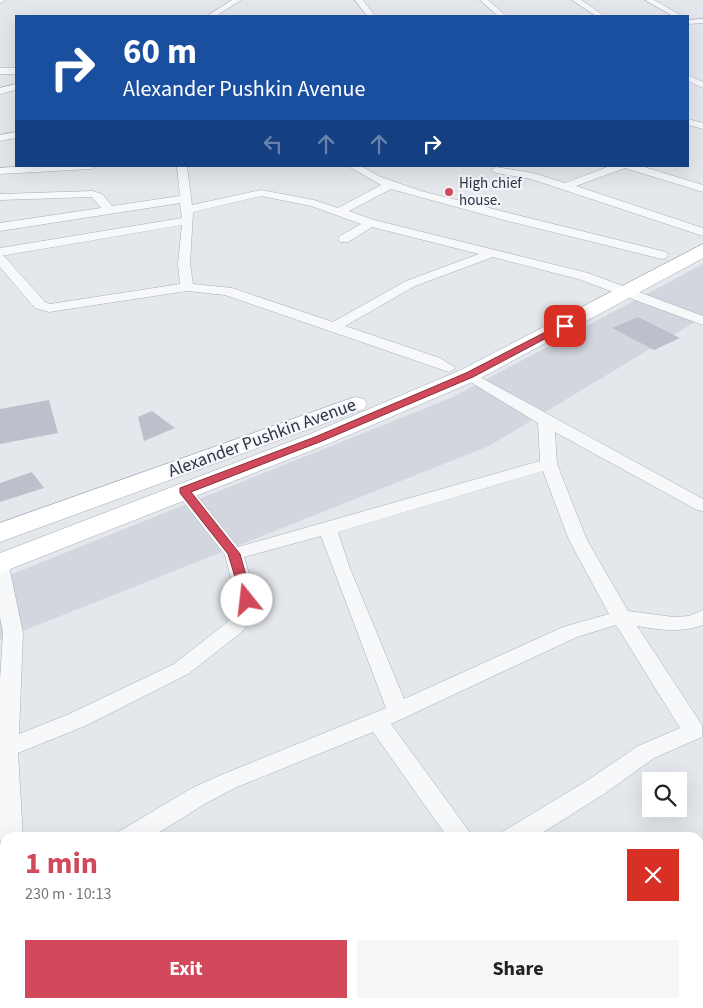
<!DOCTYPE html>
<meta charset="utf-8">
<style>
:root{--surface:#fff;--page:#f6f6f6;--text:#222;--muted:#767676;--accent:#d1495b}
body{margin:0;font-family:"Source Sans 3",sans-serif;background:var(--page);color:var(--text);height:100vh;display:flex;flex-direction:column;font-size:19px;white-space:nowrap}
*{box-sizing:border-box;margin:0}
p{font-size:16px;color:var(--muted)}
.icon{flex:none;width:28px;height:28px;fill:none;stroke:currentColor;stroke-width:2;stroke-linecap:round;stroke-linejoin:round}
.map{position:relative;flex:1;overflow:hidden}
.details{position:absolute;left:0px;top:832px;width:704px;height:176px;display:flex;flex-direction:column;background:var(--surface);border-radius:15px 15px 0 0;box-shadow:0 5px 20px #0002}
.details>*{flex:none}
.guide{position:absolute;left:15px;top:15px;width:674px;height:152px;border-radius:0px;box-shadow:0 5px 20px #0002;background:#1a4fa0;color:#fff;overflow:hidden}
.buttons{position:absolute;left:642px;top:772px;display:grid;gap:10px}
.buttons a{display:grid;place-items:center;width:45px;height:45px;border-radius:0px;background:var(--surface);box-shadow:0 5px 20px #0002;font-size:25px}
.pin{position:absolute;display:grid;place-items:center;width:42px;height:42px;color:#fff;margin:-21px;border-radius:10px;box-shadow:0 2px 8px #0006}
.me{position:absolute;width:55px;margin:-28px;rotate:344deg;stroke-linejoin:round;filter:drop-shadow(0 0 4px #0008)}
.turn{display:flex;align-items:center;gap:18px;height:105px;padding:0 25px;font-size:22px}
.turn .icon{width:65px;height:65px;stroke-width:2.5}
.turn b{display:block;font-size:35px;line-height:42px}
.lanes{display:flex;align-items:center;height:48px;padding:0 25px;background:#0003;justify-content:center;gap:25px;direction:ltr}
.lanes .off{opacity:.35}
.round{display:grid;place-items:center;flex:none;width:52px;height:52px;border-radius:0px;background:var(--page)}
.overview{display:flex;align-items:center;justify-content:space-between;height:85px;padding:0 25px}
h1{font-size:30px;font-weight:700;line-height:38px;color:var(--accent)}
.cta{display:flex;gap:10px;margin-top:auto;padding:10px 25px}
.cta a{flex:1;height:58px;border-radius:0px;background:var(--accent);color:#fff;font-size:20px;font-weight:700;line-height:58px;text-align:center}
.cta a+a{background:var(--page);color:var(--text)}
.map>svg:first-child{display:block}
.built{fill:#d2d6de}
.building{fill:#bbc0ca}
.lines{fill:none;stroke-linecap:round;stroke-linejoin:round}
.minor-casing{stroke:#a9aeb7;stroke-width:1}
.primary-casing{stroke:#a3abb8;stroke-width:1}
.minor{fill:#f7f8fa;fill-rule:evenodd}
.primary{fill:#fff;fill-rule:evenodd}
.route{fill:#d1495b;stroke:#882f3b}
.poi-dot{fill:#d1495b;stroke:#f4f6f9;stroke-width:2}
.labels{text-anchor:middle;dominant-baseline:central;stroke-width:4.5;stroke-linejoin:round;paint-order:stroke}
.far-poi-label{font-size:15px;fill:#2b3445;stroke:#f4f6f9;text-anchor:start}
.street-label{font-size:18px;fill:#2b3445;stroke:#f4f6f9}
</style>
<div class="map">
<svg width="703" height="1008" viewBox="0 0 703 1008">
<rect width="100%" height="100%" fill="#e4e7ec"/>
<path class="built" d="M703,264V317L489,446L0,640V579L453,397Z"/>
<g class="building">
<path d="M638,317L680,338L654,350L612,328Z"/>
<path d="M49,400L58,433L0,444V409Z"/>
<path d="M152,411L175,428L144,441L138,417Z"/>
<path d="M32,472L44,488L0,502V483Z"/>
</g>
<g class="lines">
<g class="minor-casing">
<g id="minor">
<path d="M0,0H6L0,3Z"/>
<path d="M232,0H241L216,16H207Z"/>
<path d="M355,0H363L375,16H367Z"/>
<path d="M480,0H488L506,16H498Z"/>
<path d="M572,0H581L603,15L596,16Z"/>
<path d="M645,0H654L682,16H673Z"/>
<path d="M703,19V23L688,24V20Z"/>
<rect x="0" y="68" width="16" height="6"/>
<path d="M688,75L703,82V88L688,81Z"/>
<path d="M16,84V90L0,94V88Z"/>
<path d="M688,119L703,123V129L688,125Z"/>
<path d="M16,132V138L0,141V135Z"/>
<path d="M28,166H96L91,169L0,174V168Z"/>
<path d="M177,166H187L192,205L261,190L314,200L338,208L381,185L348,166H361L381,177L421,191L666,252L668,255L666,258L662,259L504,220L391,189L349,211L374,220L588,273L703,316V325L578,279L493,257L415,286L345,326L440,358L456,368L449,372L225,295L187,291L49,312L35,308L0,267V248L182,218L180,203L0,231V223L101,208L92,197L0,200V194L93,191L102,194L112,206L180,196ZM261,196L311,206L361,224L340,236L338,239L340,242H348L372,227L479,254L406,281L333,322L232,288L193,284L190,264L193,212ZM182,225L178,264L180,284L50,304L45,302L4,256H1Z"/>
<path d="M610,166H641L703,185V192L625,168L576,186L703,228V236L531,179L496,173L491,170L496,167L533,173L565,183Z"/>
<path d="M469,371L703,499V511L697,510L555,432L557,464L577,515L587,540L628,611L674,617L689,616L703,610V625C681,633 660,630 637,626L702,725V737L654,758L604,794L534,838H501L504,831L588,780L638,746L680,728L616,625L577,637L391,724L474,838H448L373,732L237,787L208,802L150,838H117L120,831L192,788L221,775L386,708L321,536L244,557L257,601L256,611L243,631L188,674L85,726L18,753L23,838H5V846L2,845L0,840V680L3,633L0,617V560L7,562L9,566L23,633L19,734L69,714L174,664L229,621L236,610L237,601L225,555L178,495L175,491L178,487H190L238,547L540,461L538,423L464,378L462,375L464,372ZM543,471L569,540L609,614L563,627L404,699L349,566L338,532Z"/>
<path d="M703,848V870L699,872V849Z"/>
<path d="M5,881V903L0,904V882Z"/>
<path d="M28,1004H56L57,1008H29Z"/>
<path d="M219,1004H252L250,1008H217Z"/>
<path d="M485,1004H516L514,1008H483Z"/>
</g>
</g>
<g class="primary-casing">
<g id="primary">
<path d="M703,244V258L477,380L328,444L0,573V553L310,434L461,370Z"/>
<path d="M355,397L364,399L367,404L364,409L0,542V523Z"/>
</g>
</g>
<use href="#minor" class="minor"/>
<use href="#primary" class="primary"/>
</g>
<path class="route" d="M561,324L569,326L473,377L322,441L191,492L240,554L253,600L251,603H243L228,554L180,493V488L315,437L466,373Z"/>
<circle class="poi-dot" cx="449" cy="192" r="5"/>
<g class="labels">
<g class="far-poi-label">
<text x="459" y="183">High chief<tspan x="459" dy="17">house.</tspan></text>
</g>
<g class="street-label">
<text transform="translate(262 438) rotate(-20)">Alexander Pushkin Avenue</text>
</g>
</g>
</svg>
<div class="buttons">
<a><svg class="icon" aria-label="search" viewBox="0 0 24 24"><circle cx="10" cy="10" r="6"/><path d="M15 15l6 6"/></svg></a>
</div>
<div class="pin" style="left:565px;top:326px;background:#d93025"><svg class="icon" aria-label="arrive" viewBox="0 0 24 24"><path d="M6 21V4h12l-3 4 3 4H6"/></svg></div>
<svg class="me" style="left:247px;top:600px" viewBox="-20 -20 40 40"><circle r="19" fill="#fff"/><path d="M0-13L10 11 0 6-10 11z" fill="#d1495b"/></svg>
<div class="guide">
<div class="turn"><svg class="icon" aria-label="right" viewBox="0 0 24 24"><path d="M7 20v-9h11M14 6l5 5-5 5"/></svg><div><b>60 m</b>Alexander Pushkin Avenue</div></div>
<div class="lanes"><svg class="icon off" aria-label="left" viewBox="0 0 24 24"><path d="M17 20v-9H6M10 6l-5 5 5 5"/></svg><svg class="icon off" aria-label="ahead" viewBox="0 0 24 24"><path d="M12 20V5M6 11l6-6 6 6"/></svg><svg class="icon off" aria-label="ahead" viewBox="0 0 24 24"><path d="M12 20V5M6 11l6-6 6 6"/></svg><svg class="icon" aria-label="right" viewBox="0 0 24 24"><path d="M7 20v-9h11M14 6l5 5-5 5"/></svg></div>
</div>
<section class="details">
<div class="overview"><div><h1>1 min</h1><p>230 m · 10:13</p></div><a class="round" style="background:#d93025;color:#fff"><svg class="icon" aria-label="close" viewBox="0 0 24 24"><path d="M6 6l12 12M18 6L6 18"/></svg></a></div>
<div class="cta"><a>Exit</a><a>Share</a></div>
</section>
</div>
